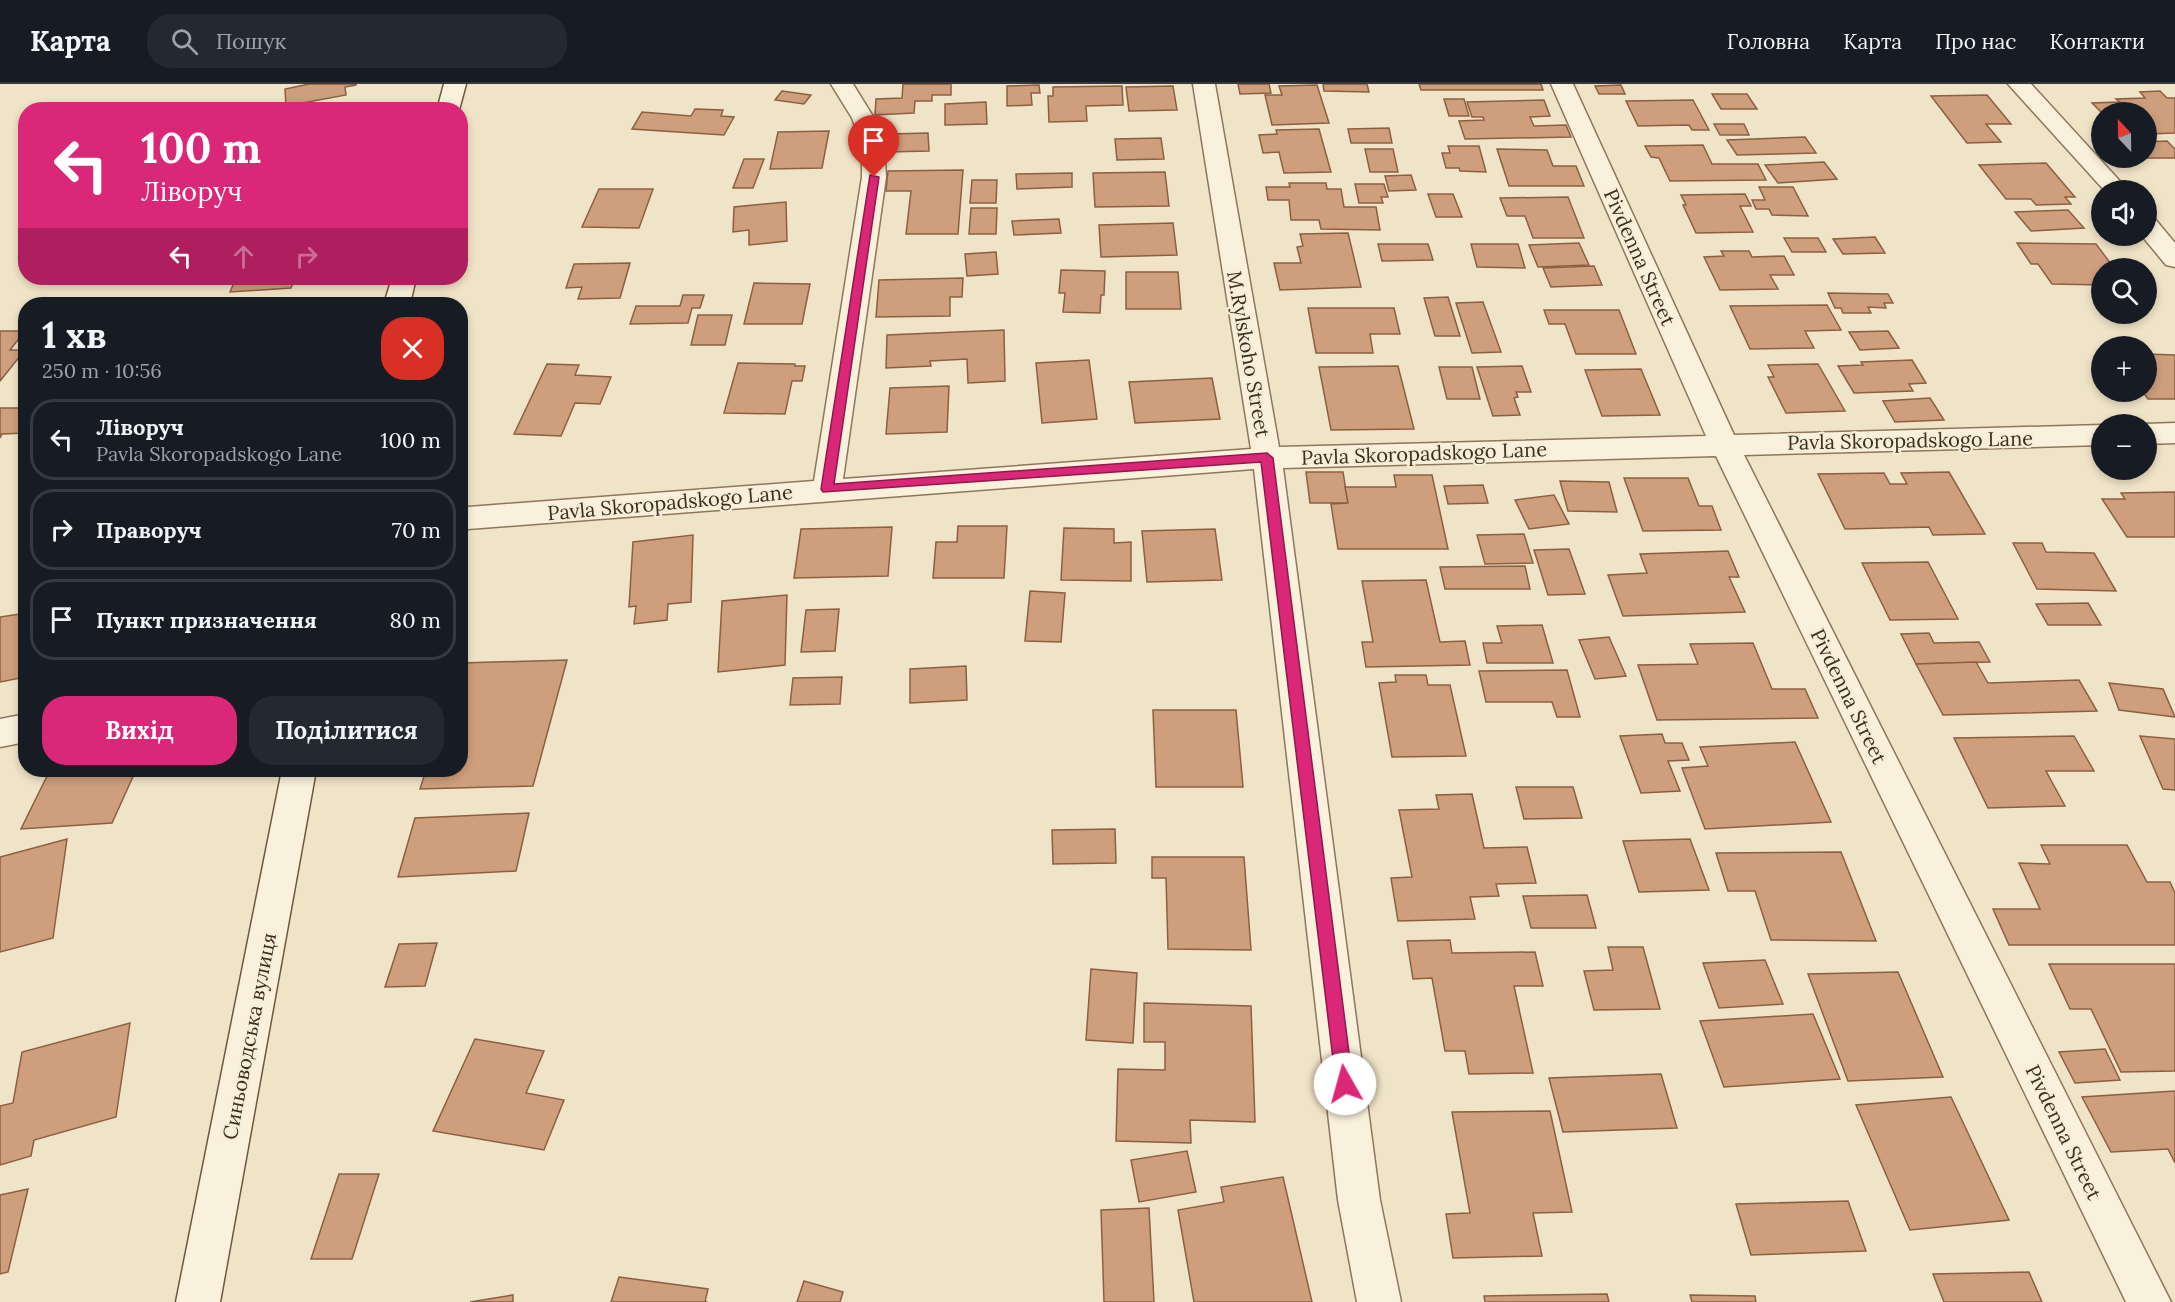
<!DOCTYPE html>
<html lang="uk">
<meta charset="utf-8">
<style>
:root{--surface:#171b24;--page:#242831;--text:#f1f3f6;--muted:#9ea1a6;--line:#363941;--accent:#db2777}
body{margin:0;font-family:Lora,serif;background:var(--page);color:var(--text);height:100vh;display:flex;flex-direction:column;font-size:22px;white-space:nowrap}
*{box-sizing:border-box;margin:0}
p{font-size:20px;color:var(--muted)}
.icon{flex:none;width:33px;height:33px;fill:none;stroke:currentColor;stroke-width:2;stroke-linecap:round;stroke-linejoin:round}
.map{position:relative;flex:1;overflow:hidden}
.side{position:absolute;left:18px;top:213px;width:450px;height:480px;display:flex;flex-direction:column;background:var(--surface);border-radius:24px;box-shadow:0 3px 9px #0003}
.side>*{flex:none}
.banner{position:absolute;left:18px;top:18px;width:450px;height:183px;border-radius:24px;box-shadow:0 3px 9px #0003;background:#db2777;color:#fff;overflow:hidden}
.needle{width:39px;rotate:338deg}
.tools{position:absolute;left:2091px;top:18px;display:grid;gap:12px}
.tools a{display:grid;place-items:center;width:66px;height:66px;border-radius:50%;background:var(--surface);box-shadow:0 3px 9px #0003;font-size:30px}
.pin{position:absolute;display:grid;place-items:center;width:51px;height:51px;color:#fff;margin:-62px -26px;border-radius:50% 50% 50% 0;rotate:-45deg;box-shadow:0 0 6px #0007}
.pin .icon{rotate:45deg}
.me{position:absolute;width:66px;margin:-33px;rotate:353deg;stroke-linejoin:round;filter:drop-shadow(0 0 4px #0008)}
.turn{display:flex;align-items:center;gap:21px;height:126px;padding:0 24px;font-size:27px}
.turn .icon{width:78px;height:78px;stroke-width:2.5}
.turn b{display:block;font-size:42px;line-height:51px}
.lanes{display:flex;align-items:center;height:57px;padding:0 24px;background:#0003;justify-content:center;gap:30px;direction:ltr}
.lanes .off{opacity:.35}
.round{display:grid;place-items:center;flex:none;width:63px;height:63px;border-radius:24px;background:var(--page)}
.overview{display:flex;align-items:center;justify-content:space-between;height:102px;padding:0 24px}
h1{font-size:36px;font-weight:800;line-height:45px}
.action{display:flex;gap:12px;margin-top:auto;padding:12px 24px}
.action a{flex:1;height:69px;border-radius:24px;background:var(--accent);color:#fff;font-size:24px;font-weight:800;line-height:69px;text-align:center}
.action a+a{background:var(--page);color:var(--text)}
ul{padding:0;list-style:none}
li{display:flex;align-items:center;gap:18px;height:81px;margin:0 12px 9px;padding:0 12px;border:3px solid var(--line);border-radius:24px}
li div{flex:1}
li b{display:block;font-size:22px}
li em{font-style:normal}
header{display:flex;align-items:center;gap:36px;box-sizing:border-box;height:84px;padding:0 30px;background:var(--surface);border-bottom:2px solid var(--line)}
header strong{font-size:28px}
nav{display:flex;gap:33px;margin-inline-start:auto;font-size:21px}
.search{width:420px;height:54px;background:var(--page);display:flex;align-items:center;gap:15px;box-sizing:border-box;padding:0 21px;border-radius:24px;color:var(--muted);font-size:22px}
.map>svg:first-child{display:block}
.building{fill:#cf9f7d;stroke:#8d5f41;stroke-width:1.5}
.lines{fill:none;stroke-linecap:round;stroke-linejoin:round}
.street-casing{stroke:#8d765c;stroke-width:3}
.secondary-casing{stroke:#6f573f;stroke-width:3}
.street{fill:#faf1dc;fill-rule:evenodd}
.secondary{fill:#faf1dc;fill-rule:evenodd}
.route{fill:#db2777;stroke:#8e194d;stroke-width:1.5}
.labels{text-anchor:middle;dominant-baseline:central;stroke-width:4.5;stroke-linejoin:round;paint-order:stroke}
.street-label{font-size:20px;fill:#3d2e20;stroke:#f7eed8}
</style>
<header>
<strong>Карта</strong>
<div class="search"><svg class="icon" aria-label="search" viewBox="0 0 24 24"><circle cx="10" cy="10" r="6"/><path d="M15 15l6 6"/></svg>Пошук</div>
<nav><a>Головна</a><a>Карта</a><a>Про нас</a><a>Контакти</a></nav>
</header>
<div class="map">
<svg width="2175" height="1218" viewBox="0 0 2175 1218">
<rect width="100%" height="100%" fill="#f0e4c8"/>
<g class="building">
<path d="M309,0H356V1L345,3L346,11L286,22L285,5Z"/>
<path d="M903,0H951V11H932V17H915L914,29L875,31L876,15L902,14Z"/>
<path d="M1238,0H1269L1271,9L1240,10Z"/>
<path d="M1323,0H1367L1369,8L1324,7Z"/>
<path d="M1419,0H1541L1543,6H1421Z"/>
<path d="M1039,1L1040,9H1031L1032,21L1007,22V2Z"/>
<path d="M1317,1L1329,39L1272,41L1265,11H1282L1279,2Z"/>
<path d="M1621,1L1625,10H1599L1595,2Z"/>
<path d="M1122,2L1123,21L1086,22L1087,37L1049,38L1048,12H1053V3Z"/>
<path d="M1173,2L1177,26L1129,27L1126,3Z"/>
<path d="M782,7L811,11L804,20L775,16Z"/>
<path d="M2160,7L2167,14H2175V49L2149,50L2146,48V28L2102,29L2092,19L2120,18L2116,15L2145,14L2140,8Z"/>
<path d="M1712,10H1747L1757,25H1721Z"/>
<path d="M1987,11L2011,40H1986L2001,58L1967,59L1931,12Z"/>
<path d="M1444,15H1464L1469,32H1449Z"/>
<path d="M1544,16L1550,32L1530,33L1534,42L1566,41L1571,53L1465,55L1459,37L1484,36L1483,33H1472L1467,18Z"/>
<path d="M1693,16L1709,46H1692L1689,41L1638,42L1626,17Z"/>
<path d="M986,18L987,40L945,41V20Z"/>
<path d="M695,25L723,26L721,32L734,33L724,51L632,45L642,28L691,32Z"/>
<path d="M1714,40H1744L1749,51H1720Z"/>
<path d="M1389,44L1392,59H1351L1348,45Z"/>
<path d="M1319,45L1331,88L1284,89L1279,68L1263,69L1259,51L1277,50L1276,46Z"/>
<path d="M829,47L822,84L770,85L778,48Z"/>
<path d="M928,49L929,67L888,68L889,50Z"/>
<path d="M1805,53L1816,69L1737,71L1727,56Z"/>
<path d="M1161,54L1164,75L1117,76L1115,55Z"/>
<path d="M2167,57L2175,65V74H2135H2146V58Z"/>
<path d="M1703,61L1712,80H1758L1766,96L1670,97L1659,74L1651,73L1645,62Z"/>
<path d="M1448,62H1479L1486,88L1460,87L1459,84H1446L1442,69H1450Z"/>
<path d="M1365,65H1393L1398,88H1370Z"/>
<path d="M1497,65L1547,66L1553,82H1576L1584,102H1509Z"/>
<path d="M744,75H764L753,104H733Z"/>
<path d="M1824,78L1837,95L1778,99L1765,81Z"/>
<path d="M2046,79L2075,113H2065L2071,120L2036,121L2031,115H2006L1979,81Z"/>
<path d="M963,86L958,150H906L911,107H886L888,87Z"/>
<path d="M1165,88L1169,122L1095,123L1093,89Z"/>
<path d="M1072,89V103L1017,105L1016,90Z"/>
<path d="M1411,91L1416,106L1389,107L1385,92Z"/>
<path d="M972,96H997L996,119H970Z"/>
<path d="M1289,99H1326L1327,105H1341L1344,123H1376L1380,146L1321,145L1319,136H1291L1289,116H1268L1266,103H1290Z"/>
<path d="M1355,100H1384L1388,113H1381L1383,119H1359Z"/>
<path d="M1759,103H1793L1808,132L1772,131L1769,125H1756L1752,116H1765Z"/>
<path d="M599,105H653L639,144L582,143Z"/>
<path d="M1428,110H1453L1462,133H1436Z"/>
<path d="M1745,110L1751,122H1740L1753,148L1696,149L1683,121H1686L1681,111Z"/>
<path d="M1568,113L1584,154H1533L1525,132H1507L1500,114Z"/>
<path d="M786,118L787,157L749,161V146L733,148L734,123Z"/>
<path d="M971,124H997L996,150H969Z"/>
<path d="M2068,126L2084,144L2031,147L2015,128Z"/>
<path d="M1059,135L1061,149L1014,151L1012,137Z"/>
<path d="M1173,139L1177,171L1101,173L1099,141Z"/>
<path d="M1348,149L1361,203L1280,206L1274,179H1301L1297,163L1303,162L1300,150Z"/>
<path d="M1875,153L1885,169L1843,170L1833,155Z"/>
<path d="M1784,154H1818L1826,168H1792Z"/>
<path d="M1579,159L1589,181L1538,183L1529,161Z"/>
<path d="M2017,159L2096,160L2111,180H2119L2122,184H2102V201L2052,200L2038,180H2031Z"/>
<path d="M1378,160H1428L1433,176L1382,177Z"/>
<path d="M1471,160H1518L1525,184L1477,183Z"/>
<path d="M1721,167H1749L1752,173L1784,172L1794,191H1770L1778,205L1720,206L1704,173L1724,172Z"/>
<path d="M996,168L998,190L967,192L965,170Z"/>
<path d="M630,179L620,214L578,215L582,203L566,204L574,180Z"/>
<path d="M1594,182L1602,201L1551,203L1543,184Z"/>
<path d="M1061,186L1105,187L1104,211H1101L1100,229L1063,228L1065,209H1059Z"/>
<path d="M1126,188H1178L1181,225H1126Z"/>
<path d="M236,194H295L291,204L230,208Z"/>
<path d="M963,194L962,213H950V232L876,233L879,196Z"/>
<path d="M754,199L810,200L802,240H744Z"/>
<path d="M1828,209L1888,210L1893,219H1884L1886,224L1868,223L1871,229H1843L1841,224H1835Z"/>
<path d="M683,211H704L700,224H692L688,239L630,240L636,222H680Z"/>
<path d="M1448,213L1460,252H1435L1424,214Z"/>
<path d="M1483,218L1501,268L1472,269L1456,219Z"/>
<path d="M1827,221L1841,246L1805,247L1814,264L1750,265L1730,222Z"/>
<path d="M1308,224H1394L1400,250H1370L1373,269H1316Z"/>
<path d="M1544,226H1619L1636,270H1576L1565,240H1549Z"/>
<path d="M698,231H732L725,261H691Z"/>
<path d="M1004,246L1005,297L968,299L967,275L930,277L931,282L886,284L887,251Z"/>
<path d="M0,247H25L10,266H25L0,297Z"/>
<path d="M1888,247L1899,264L1860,266L1849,248Z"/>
<path d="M2146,270L2175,271V315H2148L2143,308H2146Z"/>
<path d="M1089,276L1097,335L1042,339L1036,279Z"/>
<path d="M1912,276L1926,299L1909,300L1913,307L1854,309L1838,282L1863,281L1861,278Z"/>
<path d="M738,279L795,280V282H805L802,297H792L785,330L724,329Z"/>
<path d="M547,280L579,281L575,291L611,293L600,320L575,319L561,352L514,350Z"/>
<path d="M1818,280L1845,327L1786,329L1768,293H1774L1768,281Z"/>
<path d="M1398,282L1414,345L1331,346L1319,283Z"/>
<path d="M1522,282L1531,308H1516L1518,313L1514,314L1520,331L1493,332L1477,283Z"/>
<path d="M1439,283H1472L1480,315H1447Z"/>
<path d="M1641,285L1660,331L1602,332L1585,286Z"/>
<path d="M1212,294L1220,335L1135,339L1129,298Z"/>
<path d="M949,302L947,348L886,350L890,304Z"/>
<path d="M1930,314L1944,336L1895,338L1883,317Z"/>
<path d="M24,315L26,349L2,350L0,354V324H18Z"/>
<path d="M1306,388H1343L1348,419H1310Z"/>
<path d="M1949,388L1985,450L1933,451L1929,443L1845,445L1818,390L1884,389L1890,400H1907L1901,389Z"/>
<path d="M1394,391H1432L1448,465H1338L1331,420L1348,419L1345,403H1396Z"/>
<path d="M1624,394H1688L1699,422H1712L1721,446L1643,447Z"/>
<path d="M1560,397L1609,398L1617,428L1568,427Z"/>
<path d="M1483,401L1488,419L1448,420L1444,402Z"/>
<path d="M2175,408V453H2127L2102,415H2125L2121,409Z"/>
<path d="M1554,411L1569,440L1529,445L1515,416Z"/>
<path d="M958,442H1007L1004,494H933L936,458H957Z"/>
<path d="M892,443L888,492L794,494L801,445Z"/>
<path d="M1064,444L1114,445V459L1131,458V497L1061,496Z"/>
<path d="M1215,445L1222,496L1147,498L1142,447Z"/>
<path d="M1524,450L1533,479L1485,480L1477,451Z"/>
<path d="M693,451L691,518L668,520L667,536L634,540L636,522L629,523L633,458Z"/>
<path d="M2013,459H2042L2046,468L2094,469L2116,507L2037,505Z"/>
<path d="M1569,465L1585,510L1548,511L1534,466Z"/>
<path d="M1728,467L1739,493H1729L1745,528L1623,532L1608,491L1647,489L1640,470Z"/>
<path d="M1928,478L1958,535L1890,536L1862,479Z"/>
<path d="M1525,482L1530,505H1445L1440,483Z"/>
<path d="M1426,496L1440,558L1465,557L1470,581L1366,583L1362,558H1373L1362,497Z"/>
<path d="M1030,507L1065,509L1061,558L1025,557Z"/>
<path d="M787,511L785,581L718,588L722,517Z"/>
<path d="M2088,519L2101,541H2048L2036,520Z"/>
<path d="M839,525L835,567L801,568L806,526Z"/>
<path d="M26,529V593L0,598V533Z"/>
<path d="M1542,541L1553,579H1487L1483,559H1502L1497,542Z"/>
<path d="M1929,549L1934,559L1979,558L1990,578L1916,580L1901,550Z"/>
<path d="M1609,553L1626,592L1595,595L1579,556Z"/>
<path d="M1753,559L1772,605H1805L1818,634L1657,636L1638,581L1698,580L1690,560Z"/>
<path d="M567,576L533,702L420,705L426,686H460V579Z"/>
<path d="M1976,578L1988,599L2079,596L2097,627L1943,631L1916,580Z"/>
<path d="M966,582L967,616L910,619V585Z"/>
<path d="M1567,586L1580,633H1557L1552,618H1486L1479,587Z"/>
<path d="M1395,591H1426L1428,601H1450L1466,672L1392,673L1379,599L1396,598Z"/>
<path d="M842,593L840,620L790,621L793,594Z"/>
<path d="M2109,599L2163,605L2175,633L2119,626Z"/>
<path d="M1153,626H1236L1243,703H1156Z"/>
<path d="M1662,650L1665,659H1682L1689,676L1668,677L1680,707L1641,709L1620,652Z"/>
<path d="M2074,652L2094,687H2046L2065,722L1988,724L1954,654Z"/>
<path d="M2140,652L2175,655V706L2163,705Z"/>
<path d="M1795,658L1831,738L1705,745L1682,684L1708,682L1700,663Z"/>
<path d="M50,686H136L112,739L21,745Z"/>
<path d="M1516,703H1573L1582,734L1524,735Z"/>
<path d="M1472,710L1484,764L1527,763L1536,799L1496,800L1499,812L1470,813L1475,835L1398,837L1391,794L1412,793L1399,726L1439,725L1436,711Z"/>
<path d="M529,729L516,787L398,793L415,734Z"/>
<path d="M1115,745L1116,779L1053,780L1052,746Z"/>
<path d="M67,755L53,854L0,868V773Z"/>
<path d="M1690,755L1709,806L1639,808L1623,757Z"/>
<path d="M2041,761H2127L2147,798H2170L2175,809V861H2009L1993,825H2040L2019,779L2050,780Z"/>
<path d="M1841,768L1876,857L1771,856L1755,807H1728L1716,769Z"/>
<path d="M1152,773H1244L1251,866L1168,865L1166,794H1152Z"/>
<path d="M1587,811L1596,844H1531L1523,812Z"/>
<path d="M1450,856L1452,869L1535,868L1543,902H1514L1533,989L1469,990L1465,967H1445L1432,894L1413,895L1407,857Z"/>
<path d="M437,859L425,902L385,903L399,860Z"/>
<path d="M1608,863H1643L1660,925L1594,926L1584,887L1613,886Z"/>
<path d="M1765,876L1783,920L1719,924L1703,879Z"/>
<path d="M2049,880H2175V987L2121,988L2091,925H2070Z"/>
<path d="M1091,885L1137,889L1133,959L1086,956Z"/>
<path d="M1898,888L1943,993L1848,997L1808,890Z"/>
<path d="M1144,919L1251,922L1255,1038L1190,1036L1191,1059L1116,1057L1118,985L1165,986V958H1144Z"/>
<path d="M1813,930L1840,995L1724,1003L1700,937Z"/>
<path d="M130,939L116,1033L34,1056L31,1072L0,1081V1022L13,1019L22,968Z"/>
<path d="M475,955L544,967L526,1009L564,1016L544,1066L433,1047Z"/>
<path d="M2105,965L2120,996L2075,999L2059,968Z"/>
<path d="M1661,990L1677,1044L1563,1048L1549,994Z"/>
<path d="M2175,1007V1079L2168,1065L2111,1068L2082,1013Z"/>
<path d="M1951,1013L2009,1136L1910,1146L1856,1021Z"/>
<path d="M1550,1027L1572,1128L1533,1129L1542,1172L1453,1174L1446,1130L1470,1129L1452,1028Z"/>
<path d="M1187,1067L1196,1108L1139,1118L1131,1076Z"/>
<path d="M339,1090H379L352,1175H311Z"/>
<path d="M1283,1093L1312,1218H1194L1178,1126L1224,1118L1221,1103Z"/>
<path d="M28,1105L8,1188L0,1190V1111Z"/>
<path d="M1848,1117L1866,1167L1751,1171L1736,1120Z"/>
<path d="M1149,1124L1154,1218H1104L1101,1126Z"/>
<path d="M2029,1188L2042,1218H1944L1933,1190Z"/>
<path d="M619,1193L708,1205L705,1218H708H611Z"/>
<path d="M804,1197L843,1208L840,1218H797Z"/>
<path d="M1607,1210L1609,1218H1485L1484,1212Z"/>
<path d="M513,1211V1218H470Z"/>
<path d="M1690,1211L1755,1212L1756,1218H1692Z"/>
</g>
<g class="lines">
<g class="street-casing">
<g id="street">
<path d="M831,0H853L874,34L884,61L886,93L843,395L1251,365L1193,0H1215L1279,363L1706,352L1551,0H1573L1734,351L2102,341V361L1744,371L2171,1218H2126L1716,372L1283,384L1380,1116L1401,1218H1357L1338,1116L1254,385L468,445L460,443V421L468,423L814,397L862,93V61L852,34Z"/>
<path d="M2008,0H2031L2128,106H2104Z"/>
<path d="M2146,133L2155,135L2175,159V183L2166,181L2142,152H2146Z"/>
<path d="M2175,339V359L2146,360V340H2144Z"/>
<path d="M26,630V658L0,663V635Z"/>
</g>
</g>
<g class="secondary-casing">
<g id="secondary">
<path d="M444,0H466L459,26H437Z"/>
<path d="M392,194H416L410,220H384Z"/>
<path d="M282,686H316L220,1218H176Z"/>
</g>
</g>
<use href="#street" class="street"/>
<use href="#secondary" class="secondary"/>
</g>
<path class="route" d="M870,91L879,93L834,400L1267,369L1273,374L1353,1000L1351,1006L1345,1008L1339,1006L1336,1000L1261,378L823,408L821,405Z"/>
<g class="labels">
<g class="street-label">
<text transform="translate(1640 173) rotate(66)">Pivdenna Street</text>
<text transform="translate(1249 270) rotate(80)">M.Rylskoho Street</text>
<text transform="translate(1910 356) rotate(-1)">Pavla Skoropadskogo Lane</text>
<text transform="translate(1424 369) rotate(-2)">Pavla Skoropadskogo Lane</text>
<text transform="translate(670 418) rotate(-5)">Pavla Skoropadskogo Lane</text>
<text transform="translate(1849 612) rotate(64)">Pivdenna Street</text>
<text transform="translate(249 952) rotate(-79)">Синьоводська вулиця</text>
<text transform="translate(2064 1048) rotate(64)">Pivdenna Street</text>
</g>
</g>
</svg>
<div class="tools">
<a><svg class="needle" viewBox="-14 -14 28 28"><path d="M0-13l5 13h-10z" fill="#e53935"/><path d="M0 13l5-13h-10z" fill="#9ea1a6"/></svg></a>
<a><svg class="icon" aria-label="sound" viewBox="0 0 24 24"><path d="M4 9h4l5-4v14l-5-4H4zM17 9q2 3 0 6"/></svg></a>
<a><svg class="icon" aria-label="search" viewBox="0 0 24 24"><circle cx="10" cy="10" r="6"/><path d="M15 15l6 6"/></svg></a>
<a>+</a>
<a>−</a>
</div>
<div class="pin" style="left:874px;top:93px;background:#d93025"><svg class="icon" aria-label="arrive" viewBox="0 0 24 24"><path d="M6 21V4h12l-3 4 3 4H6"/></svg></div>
<svg class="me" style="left:1345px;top:1000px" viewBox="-20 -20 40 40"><circle r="19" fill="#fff"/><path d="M0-13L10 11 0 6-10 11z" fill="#db2777"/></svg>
<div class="banner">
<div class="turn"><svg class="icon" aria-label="left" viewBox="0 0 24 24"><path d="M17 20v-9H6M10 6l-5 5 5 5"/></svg><div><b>100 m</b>Ліворуч</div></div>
<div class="lanes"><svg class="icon" aria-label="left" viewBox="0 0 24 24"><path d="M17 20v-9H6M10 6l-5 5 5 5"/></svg><svg class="icon off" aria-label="ahead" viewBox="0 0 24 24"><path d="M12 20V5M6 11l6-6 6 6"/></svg><svg class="icon off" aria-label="right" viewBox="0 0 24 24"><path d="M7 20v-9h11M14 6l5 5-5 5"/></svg></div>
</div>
<section class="side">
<div class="overview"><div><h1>1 хв</h1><p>250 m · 10:56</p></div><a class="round" style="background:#d93025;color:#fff"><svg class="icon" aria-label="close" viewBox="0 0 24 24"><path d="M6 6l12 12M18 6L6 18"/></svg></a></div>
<ul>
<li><svg class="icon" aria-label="left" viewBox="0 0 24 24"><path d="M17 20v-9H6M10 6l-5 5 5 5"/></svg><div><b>Ліворуч</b><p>Pavla Skoropadskogo Lane</p></div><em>100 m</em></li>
<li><svg class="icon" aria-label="right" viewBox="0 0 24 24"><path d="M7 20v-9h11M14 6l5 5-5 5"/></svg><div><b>Праворуч</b></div><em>70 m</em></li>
<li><svg class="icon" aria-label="arrive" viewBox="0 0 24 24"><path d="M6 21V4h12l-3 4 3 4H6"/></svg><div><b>Пункт призначення</b></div><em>80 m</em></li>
</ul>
<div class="action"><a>Вихід</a><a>Поділитися</a></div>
</section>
</div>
